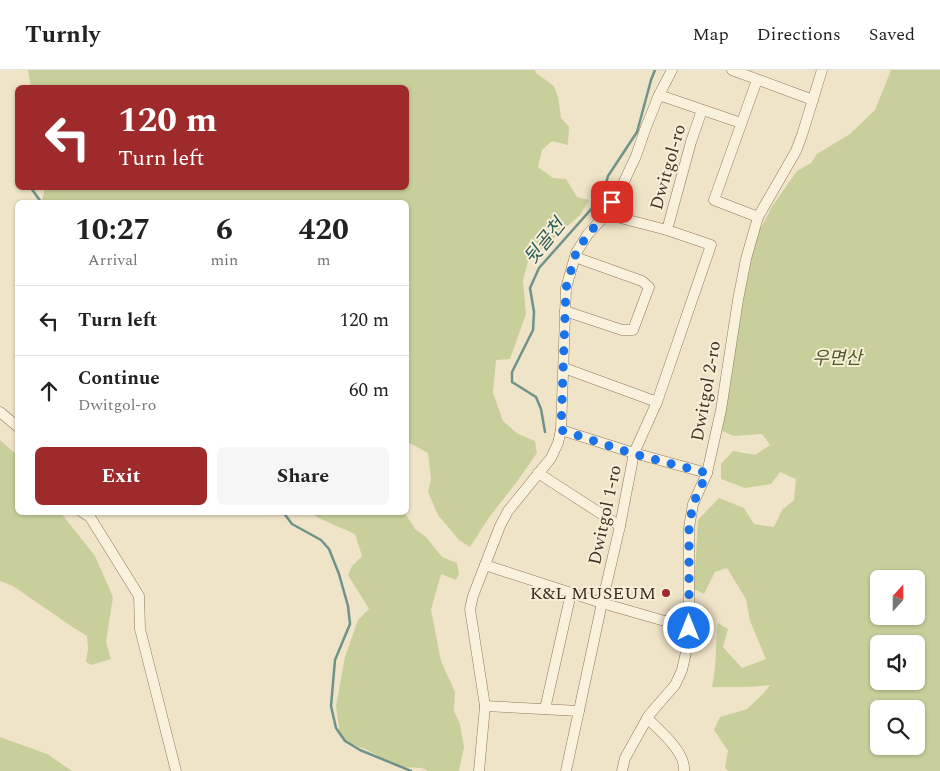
<!DOCTYPE html>
<meta charset="utf-8">
<style>
:root{--surface:#fff;--page:#f6f6f6;--text:#222;--muted:#767676;--line:#e0e0e0;--accent:#9e2a2b}
body{margin:0;font-family:Spectral,"Noto Sans KR",serif;background:var(--page);color:var(--text);height:100vh;display:flex;flex-direction:column;font-size:19px;white-space:nowrap}
*{box-sizing:border-box;margin:0}
p{font-size:16px;color:var(--muted)}
.icon{flex:none;width:28px;height:28px;fill:none;stroke:currentColor;stroke-width:2;stroke-linecap:round;stroke-linejoin:round}
.map{position:relative;flex:1;overflow:hidden}
.side{position:absolute;left:15px;top:130px;width:394px;height:315px;display:flex;flex-direction:column;background:var(--surface);border-radius:8px;box-shadow:0 1px 4px #0004}
.side>*{flex:none}
.top-card{position:absolute;left:15px;top:15px;width:394px;height:105px;border-radius:8px;box-shadow:0 1px 4px #0004;background:#9e2a2b;color:#fff;overflow:hidden}
.needle{width:32px;rotate:21deg}
.tools{position:absolute;left:870px;top:500px;display:grid;gap:10px}
.tools a{display:grid;place-items:center;width:55px;height:55px;border-radius:8px;background:var(--surface);box-shadow:0 1px 4px #0004;font-size:25px}
.pin{position:absolute;display:grid;place-items:center;width:42px;height:42px;color:#fff;margin:-21px;border-radius:10px;box-shadow:0 2px 8px #0006}
.me{position:absolute;width:55px;margin:-28px;rotate:0deg;stroke-linejoin:round;filter:drop-shadow(0 0 4px #0008)}
.turn{display:flex;align-items:center;gap:18px;height:105px;padding:0 20px;font-size:22px}
.turn .icon{width:65px;height:65px;stroke-width:2.5}
.turn b{display:block;font-size:35px;line-height:42px}
.eta{display:flex;justify-content:space-evenly;align-items:center;height:85px;text-align:center}
.eta b{font-size:30px;font-weight:700;line-height:35px}
.button{display:flex;gap:10px;margin-top:auto;padding:10px 20px}
.button a{flex:1;height:58px;border-radius:8px;background:var(--accent);color:#fff;font-size:20px;font-weight:700;line-height:58px;text-align:center}
.button a+a{background:var(--page);color:var(--text)}
ul{padding:0;list-style:none}
li{display:flex;align-items:center;gap:15px;height:70px;padding:0 20px;border-top:1px solid var(--line)}
li div{flex:1}
li b{display:block;font-size:19px}
li em{font-style:normal}
header{display:flex;align-items:center;gap:30px;box-sizing:border-box;height:70px;padding:0 25px;background:var(--surface);border-bottom:1px solid var(--line)}
header strong{font-size:24px}
nav{display:flex;gap:28px;margin-inline-start:auto;font-size:18px}
.map>svg:first-child{display:block}
.green{fill:#c9cf9b;fill-rule:evenodd}
.lines{fill:none;stroke-linecap:round;stroke-linejoin:round}
.stream{stroke:#6f938a;stroke-width:2.5}
.street-casing{stroke:#8d765c;stroke-width:11}
.street{stroke:#faf1dc;stroke-width:10}
.route{stroke:#1a73e8;stroke-width:9;stroke-dasharray:0 16.2}
.poi-dot{fill:#9e2a2b;stroke:#f7eed8;stroke-width:2}
.labels{text-anchor:middle;dominant-baseline:central;stroke-width:4;stroke-linejoin:round;paint-order:stroke}
.street-label{font-size:18px;fill:#3d2e20;stroke:#f7eed8}
.park-label{font-size:18px;font-style:italic;fill:#4d5a26;stroke:#f7eed8}
.poi-label{font-size:18px;fill:#3d2e20;stroke:#f7eed8;text-anchor:end}
.water-label{font-size:19px;font-style:italic;fill:#2f5d5a;stroke:#f7eed8}
</style>
<header>
<strong>Turnly</strong>
<nav><a>Map</a><a>Directions</a><a>Saved</a></nav>
</header>
<div class="map">
<svg width="940" height="701" viewBox="0 0 940 701">
<rect width="100%" height="100%" fill="#f0e4c8"/>
<g class="green">
<path d="M28,0H535L536,3L554,16L558,27L561,48L569,57L568,75L552,71L542,80L538,97L553,108L566,109L577,127L589,130L580,145L537,183L528,192L523,210L526,244L510,289L496,290L493,323L503,351L518,364L535,371L537,383L516,413L490,446L470,477L459,470L438,445L428,422L431,409L428,383L406,371V132H46L42,130L45,118H406V18H31Z"/>
<path d="M891,0H940V701H728L725,697L728,681L714,660L720,647L747,639L763,624L770,615L749,617H712C717,596 715,574 718,553L728,559L723,577L742,598L766,589L750,551L746,529L727,498L715,502L704,524L694,519L698,450L719,428L744,438L754,454L774,457L782,440L794,430L796,409L780,402L771,414L745,418L721,409V394L733,381L755,385L770,375L762,364L734,366L722,361L724,334L751,180L756,167L773,135L797,101L811,93L817,84L850,64L875,40ZM879,509H916V546H879ZM879,574H916V611H879ZM879,639H916V676H879Z"/>
<path d="M0,370L17,385L18,442L61,443L95,486L113,527L106,572L111,589L91,595L86,592L88,579L87,566L71,556L13,516L0,511Z"/>
<path d="M310,443H405L415,459L426,467L442,487L457,493L459,504L456,510L441,504L431,540L441,591L455,622L454,641L460,654L464,677L459,701H428L422,698L399,697L365,679L351,674L340,666L336,636L345,587L358,550L369,539L348,505L352,496L362,486L355,464L323,450Z"/>
<path d="M0,667L47,684L72,701H0Z"/>
</g>
<g class="lines">
<g class="stream">
<path d="M31,118L41,132"/>
<path d="M545,362L541,339L536,327L512,312V302L533,260L534,242L530,218L539,198L602,127L608,106L637,62L651,10L655,0"/>
<path d="M283,442L292,454L321,470L329,479L339,504L348,536L350,554L335,590L331,636L336,658L345,671L360,680L411,701"/>
</g>
<g class="street-casing">
<g id="street">
<path d="M732,0L813,30"/>
<path d="M757,10L714,130L758,147"/>
<path d="M659,25L741,53"/>
<path d="M667,160L691,72L702,40"/>
<path d="M565,241L622,260H633L649,217L642,211L575,187"/>
<path d="M564,298L657,332"/>
<path d="M0,342L18,357"/>
<path d="M561,360L634,383L707,403"/>
<path d="M538,403L620,456"/>
<path d="M82,442L90,447L139,526L140,559L176,701"/>
<path d="M485,495L602,533L689,558"/>
<path d="M485,636L579,641"/>
<path d="M545,639L571,523"/>
<path d="M647,648C660,661 686,682 684,701"/>
<path d="M479,701L485,636L470,539L473,526L500,456L508,441L551,388L558,373L561,360L566,218L576,183L588,164L602,149L622,116L636,86L646,57L659,25L672,0"/>
<path d="M566,701L602,533L620,456L634,383L657,332L711,175L667,160L605,144"/>
<path d="M622,701L625,688L649,645L675,615L682,600L686,582L689,558V458L693,434L707,403L721,340L738,230L746,189L758,147L796,81L802,65L822,0"/>
</g>
</g>
<use href="#street" class="street"/>
</g>
<g class="lines">
<path class="route" d="M612,132L602,149L588,164L576,183L566,218L561,360L634,384L707,403L693,434L689,458V558"/>
</g>
<circle class="poi-dot" cx="666" cy="523" r="5"/>
<g class="labels">
<g class="street-label">
<text transform="translate(668 97) rotate(-74)">Dwitgol-ro</text>
<text transform="translate(706 321) rotate(-80)">Dwitgol 2-ro</text>
<text transform="translate(605 445) rotate(-78)">Dwitgol 1-ro</text>
</g>
<g class="park-label">
<text x="837" y="288">우면산</text>
</g>
<g class="poi-label">
<text x="656" y="523">K&amp;L MUSEUM</text>
</g>
<g class="water-label">
<text transform="translate(545 172) rotate(-51)">뒷골천</text>
</g>
</g>
</svg>
<div class="tools">
<a><svg class="needle" viewBox="-14 -14 28 28"><path d="M0-13l5 13h-10z" fill="#e53935"/><path d="M0 13l5-13h-10z" fill="#767676"/></svg></a>
<a><svg class="icon" aria-label="sound" viewBox="0 0 24 24"><path d="M4 9h4l5-4v14l-5-4H4zM17 9q2 3 0 6"/></svg></a>
<a><svg class="icon" aria-label="search" viewBox="0 0 24 24"><circle cx="10" cy="10" r="6"/><path d="M15 15l6 6"/></svg></a>
</div>
<div class="pin" style="left:612px;top:132px;background:#d93025"><svg class="icon" aria-label="arrive" viewBox="0 0 24 24"><path d="M6 21V4h12l-3 4 3 4H6"/></svg></div>
<svg class="me" style="left:689px;top:558px" viewBox="-20 -20 40 40"><circle r="17" fill="#1a73e8" stroke="#fff" stroke-width="3"/><path d="M0-11L8 9 0 5-8 9z" fill="#fff"/></svg>
<div class="top-card">
<div class="turn"><svg class="icon" aria-label="left" viewBox="0 0 24 24"><path d="M17 20v-9H6M10 6l-5 5 5 5"/></svg><div><b>120 m</b>Turn left</div></div>
</div>
<section class="side">
<div class="eta">
<div><b>10:27</b><p>Arrival</p></div>
<div><b>6</b><p>min</p></div>
<div><b>420</b><p>m</p></div>
</div>
<ul>
<li><svg class="icon" aria-label="left" viewBox="0 0 24 24"><path d="M17 20v-9H6M10 6l-5 5 5 5"/></svg><div><b>Turn left</b></div><em>120 m</em></li>
<li><svg class="icon" aria-label="ahead" viewBox="0 0 24 24"><path d="M12 20V5M6 11l6-6 6 6"/></svg><div><b>Continue</b><p>Dwitgol-ro</p></div><em>60 m</em></li>
</ul>
<div class="button"><a>Exit</a><a>Share</a></div>
</section>
</div>
